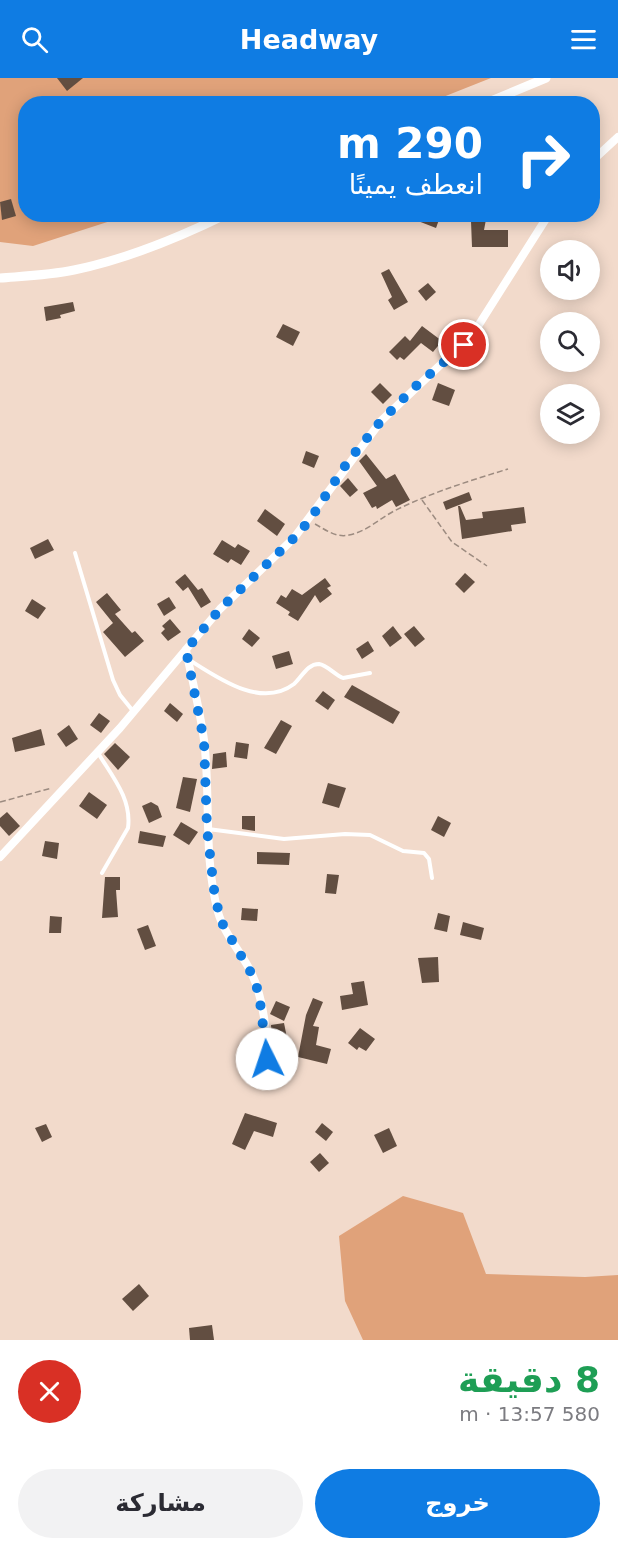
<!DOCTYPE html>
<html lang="ar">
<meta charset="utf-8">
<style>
:root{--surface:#fff;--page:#f2f2f3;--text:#2b2b33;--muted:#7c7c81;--accent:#0f7ce3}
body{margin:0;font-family:"DejaVu Sans","Noto Naskh Arabic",sans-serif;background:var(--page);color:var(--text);direction:rtl;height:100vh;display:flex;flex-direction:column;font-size:22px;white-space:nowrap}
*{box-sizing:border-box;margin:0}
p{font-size:20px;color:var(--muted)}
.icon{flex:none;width:33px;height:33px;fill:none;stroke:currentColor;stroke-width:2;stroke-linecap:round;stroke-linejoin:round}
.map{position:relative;height:1262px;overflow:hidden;direction:ltr}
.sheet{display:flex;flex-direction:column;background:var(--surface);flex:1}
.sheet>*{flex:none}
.guide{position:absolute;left:18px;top:18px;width:582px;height:126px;border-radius:24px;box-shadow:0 3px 15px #0003;direction:rtl;background:#0f7ce3;color:#fff;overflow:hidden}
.controls{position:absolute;left:540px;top:162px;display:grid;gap:12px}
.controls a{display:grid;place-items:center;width:60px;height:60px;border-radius:50%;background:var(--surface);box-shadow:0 3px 15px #0003;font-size:30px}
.pin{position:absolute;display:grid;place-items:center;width:51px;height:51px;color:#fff;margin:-26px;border:3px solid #fff;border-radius:50%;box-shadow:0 2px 6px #0007}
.me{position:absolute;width:66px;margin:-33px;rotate:356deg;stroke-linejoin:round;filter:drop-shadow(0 0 4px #0008)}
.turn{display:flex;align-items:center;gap:21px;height:126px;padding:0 18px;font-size:27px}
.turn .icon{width:78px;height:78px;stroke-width:2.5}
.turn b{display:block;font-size:42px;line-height:51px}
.round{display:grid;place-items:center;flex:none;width:63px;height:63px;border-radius:32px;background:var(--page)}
.overview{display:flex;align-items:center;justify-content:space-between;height:102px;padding:0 18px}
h1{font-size:36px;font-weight:600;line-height:45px;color:#1e9e55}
.action{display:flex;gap:12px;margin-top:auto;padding:12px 18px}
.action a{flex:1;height:69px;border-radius:36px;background:var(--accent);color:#fff;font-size:24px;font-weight:600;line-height:69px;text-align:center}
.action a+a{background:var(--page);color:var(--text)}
header{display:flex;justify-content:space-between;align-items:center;height:78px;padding:0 18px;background:var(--accent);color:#fff;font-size:27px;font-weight:600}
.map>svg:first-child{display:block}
.green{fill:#e0a27a}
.building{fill:#624e41}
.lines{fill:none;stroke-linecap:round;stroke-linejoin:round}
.path{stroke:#9c8b80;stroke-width:1.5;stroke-dasharray:6 3;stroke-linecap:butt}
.service{stroke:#fff;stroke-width:4}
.minor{stroke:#fff;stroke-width:8}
.tertiary{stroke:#fff;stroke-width:9}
.route{stroke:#0f7ce3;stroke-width:10;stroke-dasharray:0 18}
</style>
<header><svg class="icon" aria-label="menu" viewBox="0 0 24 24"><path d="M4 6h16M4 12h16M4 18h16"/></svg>Headway<svg class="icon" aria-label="search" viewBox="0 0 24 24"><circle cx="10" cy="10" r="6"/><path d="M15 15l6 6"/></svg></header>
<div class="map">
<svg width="618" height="1262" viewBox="0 0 618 1262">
<rect width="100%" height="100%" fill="#f2dacb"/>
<g class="green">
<path d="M0,0H491L428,25L26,26V136L129,137L33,168L0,164Z"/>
<path d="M403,1118L463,1135L486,1196L585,1199L618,1197V1262H363L345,1223L339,1158Z"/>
</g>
<g class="building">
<path d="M57,0H83L67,13Z"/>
<path d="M11,121L16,138L2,142L0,124Z"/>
<path d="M421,136H433L440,139L436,150L418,143Z"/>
<path d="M455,136H487L484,152H508V169H472L471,143L455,139Z"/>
<path d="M389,191L408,224L394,232L388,222L392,219L381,195Z"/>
<path d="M428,205L436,214L426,223L418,213Z"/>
<path d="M73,224L75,233L60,237L61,240L46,243L44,229Z"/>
<path d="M283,246L300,254L293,268L276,259Z"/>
<path d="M422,248L442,263L433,274L421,265L404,282L400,279L397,282L389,274L405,258L410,263Z"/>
<path d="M380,305L392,317L383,326L371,314Z"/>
<path d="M438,305L455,312L449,328L432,322Z"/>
<path d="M306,373L319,378L314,390L302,385Z"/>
<path d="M366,376L386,401L395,396L410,422L396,429L392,422L377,431L376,428L372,430L363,415L377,408L359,383Z"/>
<path d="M348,400L358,412L350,419L340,408Z"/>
<path d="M469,414L472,422L446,432L443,424Z"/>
<path d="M458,428H460L466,442L483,440L482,434L524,429L526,445L511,447L512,453L462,461Z"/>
<path d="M265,431L285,446L277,458L257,443Z"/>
<path d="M48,461L54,472L35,481L30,470Z"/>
<path d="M222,462L235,470L238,466L250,473L241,487L231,481L228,485L213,476Z"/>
<path d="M465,495L475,504L464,515L455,506Z"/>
<path d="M185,496L198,512L202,510L211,524L201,530L188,509L183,513L175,504Z"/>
<path d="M325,500L331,508L327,510L332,516L320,525L315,517L298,543L288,537L290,534L276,525L281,517L286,520L292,511L302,517Z"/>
<path d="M107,515L121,532L115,536L132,555L135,553L144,563L125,579L103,554L113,545L96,524Z"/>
<path d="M169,519L176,530L164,538L157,526Z"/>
<path d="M32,521L46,530L38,541L25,533Z"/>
<path d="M170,541L181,554L168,563L161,555L165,551L162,548Z"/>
<path d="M393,548L402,560L390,569L382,558Z"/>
<path d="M414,548L425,561L415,569L404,556Z"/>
<path d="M249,551L260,560L252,569L242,561Z"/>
<path d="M368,563L374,573L362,581L356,571Z"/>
<path d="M289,573L293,586L276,591L272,578Z"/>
<path d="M352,607L400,634L393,646L344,619Z"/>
<path d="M323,613L335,622L328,632L315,623Z"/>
<path d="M170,625L183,636L177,644L164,633Z"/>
<path d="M99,635L110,643L101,655L90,647Z"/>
<path d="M281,642L292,648L276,676L264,670Z"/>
<path d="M69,647L78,661L66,669L57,656Z"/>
<path d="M41,651L45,667L15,674L12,660Z"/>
<path d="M236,664L249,666L247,681L234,679Z"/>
<path d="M115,665L130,679L118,692L104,676Z"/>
<path d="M226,674L227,689L212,691L213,676Z"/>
<path d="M183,699L197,701L190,734L176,730Z"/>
<path d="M328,705L346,710L339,730L322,725Z"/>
<path d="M89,714L107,727L97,741L79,728Z"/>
<path d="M151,724L158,728L162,739L149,745L142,728Z"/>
<path d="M7,734L20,748L9,758L0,748V740Z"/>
<path d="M242,738H255V753L242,751Z"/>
<path d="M438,738L451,745L444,759L431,752Z"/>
<path d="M181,744L198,754L189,767L173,757Z"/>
<path d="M140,753L166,758L163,769L138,765Z"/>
<path d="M45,763L59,765L57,781L42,778Z"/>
<path d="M257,774L290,775L289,787L257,786Z"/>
<path d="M327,796L339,797L336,816L325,815Z"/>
<path d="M105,799H120V812H116L118,839L102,840Z"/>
<path d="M242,830L258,831L257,843L241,842Z"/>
<path d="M438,835L450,838L447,854L434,851Z"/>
<path d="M50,838L62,839L61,855H49Z"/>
<path d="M463,844L484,850L481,862L460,857Z"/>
<path d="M148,847L156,868L145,872L137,851Z"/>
<path d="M438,879L439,904L422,905L418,880Z"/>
<path d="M364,903L368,927L342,932L340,918L353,916L351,905Z"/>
<path d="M313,920L323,924L313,948L319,949L316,967L331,971L327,986L298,979L306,937Z"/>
<path d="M276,923L290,929L284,943L270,936Z"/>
<path d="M284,945L288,965L272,968L271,947Z"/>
<path d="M360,950L375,961L366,973L359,969L357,972L348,965Z"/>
<path d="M245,1035L277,1045L273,1059L254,1053L245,1072L232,1066Z"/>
<path d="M322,1045L333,1054L326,1063L315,1054Z"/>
<path d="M46,1046L52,1059L42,1064L35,1050Z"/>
<path d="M389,1050L397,1068L383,1075L374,1057Z"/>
<path d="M320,1075L329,1085L319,1094L310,1084Z"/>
<path d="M139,1206L149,1218L133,1233L122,1221Z"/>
<path d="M212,1247L214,1262H190L189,1250Z"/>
</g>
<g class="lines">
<g class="path">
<path d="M422,422L452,464L487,488"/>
<path d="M315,446C326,452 336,460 349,457C366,454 379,441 394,433C430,415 469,403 508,391"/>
<path d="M0,724L52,710"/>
</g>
<g class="service">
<path d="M75,475L113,602L120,617L133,633"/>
<path d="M188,581C218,600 261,631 294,606C302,599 307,586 319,586C327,587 335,597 343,600L370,595"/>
<path d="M98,675C112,698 132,721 128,750L102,795"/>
<path d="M208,751L284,761L345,756L370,757L403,773L424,775L429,781L432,800"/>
</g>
<g class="minor">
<path d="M592,83L618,59"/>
<path d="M186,572C192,602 200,632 204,662C211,718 203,778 218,834C224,856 241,874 251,894C265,923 271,974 263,1006"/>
<path d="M0,779L120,650L220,531L294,460L381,343L473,256L549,136"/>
</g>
<g class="tertiary">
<path d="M484,26L546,0"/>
<path d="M0,200C25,198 50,197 74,192C128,181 178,160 227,136"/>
</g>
</g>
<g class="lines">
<path class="route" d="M267,981L259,915L250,893L222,845L215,820L207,751L204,663L186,572L220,531L294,460L309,443L349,382L381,343L416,308L464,267"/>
</g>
</svg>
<div class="controls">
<a><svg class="icon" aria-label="sound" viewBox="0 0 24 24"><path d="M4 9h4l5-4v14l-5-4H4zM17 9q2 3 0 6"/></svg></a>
<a><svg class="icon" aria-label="search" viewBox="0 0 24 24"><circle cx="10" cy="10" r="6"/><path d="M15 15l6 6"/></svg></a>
<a><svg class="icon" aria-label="layers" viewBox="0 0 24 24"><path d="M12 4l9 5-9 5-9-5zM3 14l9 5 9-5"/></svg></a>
</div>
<div class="pin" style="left:464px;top:267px;background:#d93025"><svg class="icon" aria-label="arrive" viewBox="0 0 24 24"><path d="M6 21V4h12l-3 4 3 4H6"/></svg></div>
<svg class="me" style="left:267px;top:981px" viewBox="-20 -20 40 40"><circle r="19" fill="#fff"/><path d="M0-13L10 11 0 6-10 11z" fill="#0f7ce3"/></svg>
<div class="guide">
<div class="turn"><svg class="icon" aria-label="right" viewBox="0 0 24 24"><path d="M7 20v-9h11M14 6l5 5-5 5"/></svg><div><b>290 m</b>انعطف يمينًا</div></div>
</div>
</div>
<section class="sheet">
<div class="overview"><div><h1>8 دقيقة</h1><p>580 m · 13:57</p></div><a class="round" style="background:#d93025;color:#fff"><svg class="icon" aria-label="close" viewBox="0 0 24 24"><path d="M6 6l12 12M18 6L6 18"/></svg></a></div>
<div class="action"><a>خروج</a><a>مشاركة</a></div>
</section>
